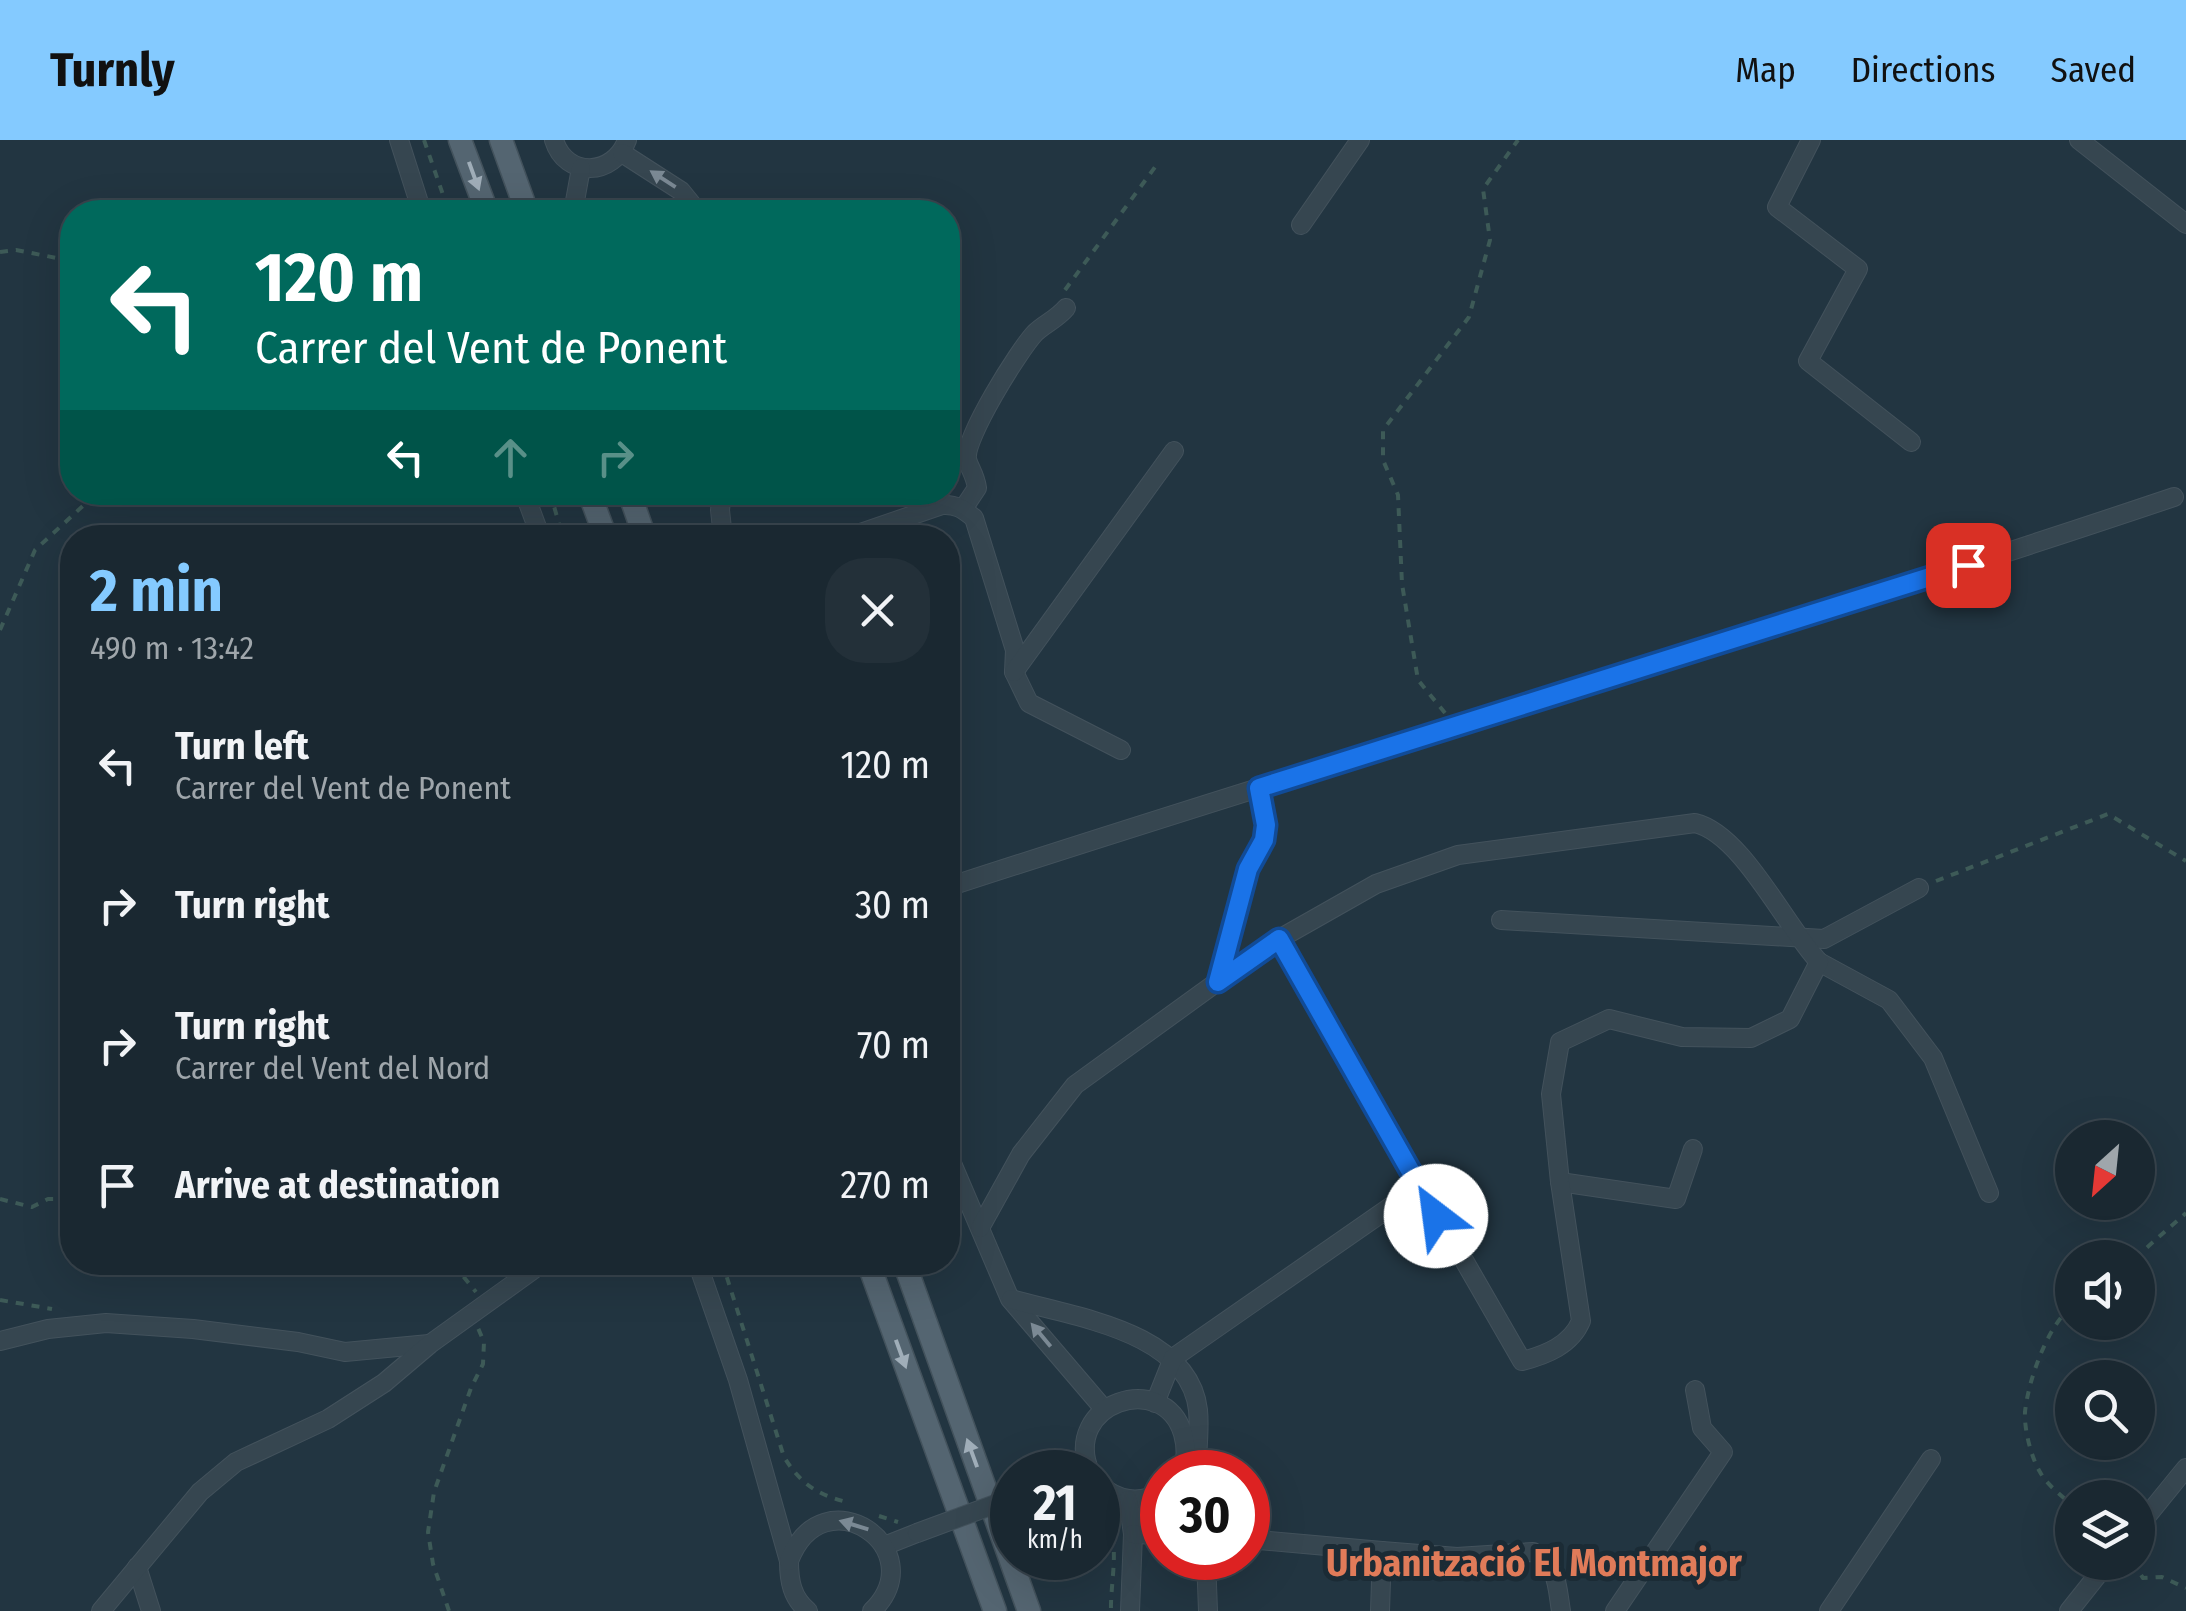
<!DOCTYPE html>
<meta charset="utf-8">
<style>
:root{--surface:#1a2831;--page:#233039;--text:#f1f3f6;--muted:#9fa6ab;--line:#38444d;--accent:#84caff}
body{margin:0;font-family:"Fira Sans Condensed",sans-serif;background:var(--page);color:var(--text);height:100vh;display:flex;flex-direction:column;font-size:38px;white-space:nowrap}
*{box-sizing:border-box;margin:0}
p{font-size:32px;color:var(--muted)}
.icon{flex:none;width:55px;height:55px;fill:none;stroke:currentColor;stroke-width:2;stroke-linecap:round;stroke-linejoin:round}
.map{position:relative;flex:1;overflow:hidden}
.details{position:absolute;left:60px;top:385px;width:900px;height:750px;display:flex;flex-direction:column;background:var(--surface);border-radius:40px;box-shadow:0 10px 40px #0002,0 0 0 2px var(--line)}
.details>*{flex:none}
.hud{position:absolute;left:60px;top:60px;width:900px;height:305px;border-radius:40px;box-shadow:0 10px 40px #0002,0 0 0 2px var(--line);background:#00695c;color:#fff;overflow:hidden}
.needle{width:65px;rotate:207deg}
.tools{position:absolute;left:2055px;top:980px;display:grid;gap:20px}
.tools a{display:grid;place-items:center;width:100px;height:100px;border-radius:50%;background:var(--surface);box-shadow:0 10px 40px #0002,0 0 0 2px var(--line);font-size:50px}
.speed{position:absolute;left:990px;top:1310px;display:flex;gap:20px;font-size:50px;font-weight:700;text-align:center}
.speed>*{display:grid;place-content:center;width:130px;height:130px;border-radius:50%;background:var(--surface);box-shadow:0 10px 40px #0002,0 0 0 2px var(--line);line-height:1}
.speed small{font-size:25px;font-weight:400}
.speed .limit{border:15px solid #d22;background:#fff;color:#111}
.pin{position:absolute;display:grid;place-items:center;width:85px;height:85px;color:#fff;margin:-42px;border-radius:20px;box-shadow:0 5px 15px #0006}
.me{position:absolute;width:110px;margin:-55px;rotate:330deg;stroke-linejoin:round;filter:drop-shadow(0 0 8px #0008)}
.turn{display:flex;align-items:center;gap:35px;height:210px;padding:0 30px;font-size:45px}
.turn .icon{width:130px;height:130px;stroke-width:2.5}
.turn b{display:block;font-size:70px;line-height:85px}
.lanes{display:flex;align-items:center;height:95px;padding:0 30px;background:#0003;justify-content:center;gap:50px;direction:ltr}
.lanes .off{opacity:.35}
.round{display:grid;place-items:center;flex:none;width:105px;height:105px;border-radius:40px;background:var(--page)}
.head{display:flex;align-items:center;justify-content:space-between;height:170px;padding:0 30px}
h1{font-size:60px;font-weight:700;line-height:75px;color:var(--accent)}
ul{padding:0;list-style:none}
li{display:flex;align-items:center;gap:30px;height:140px;padding:0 30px}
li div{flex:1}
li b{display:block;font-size:38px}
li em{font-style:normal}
header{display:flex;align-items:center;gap:60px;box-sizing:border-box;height:140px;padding:0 50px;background:var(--accent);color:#111}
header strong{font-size:48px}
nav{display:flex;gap:55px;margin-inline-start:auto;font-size:35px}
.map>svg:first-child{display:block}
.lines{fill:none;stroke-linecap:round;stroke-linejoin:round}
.minor-casing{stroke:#43525c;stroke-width:20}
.major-casing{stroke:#43525c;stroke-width:25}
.path{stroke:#3d5a57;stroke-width:4;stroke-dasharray:8 8;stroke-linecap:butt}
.minor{stroke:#364650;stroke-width:18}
.major{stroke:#546571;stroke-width:22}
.minor-bridge-casing{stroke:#43525c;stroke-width:20;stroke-linecap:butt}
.minor-bridge{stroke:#364650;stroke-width:18}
.oneway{fill:#a0aeb9}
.oneway2{fill:#7b8994}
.route-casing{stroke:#114b97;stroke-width:25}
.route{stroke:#1a73e8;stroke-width:18}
.labels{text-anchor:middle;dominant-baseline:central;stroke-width:10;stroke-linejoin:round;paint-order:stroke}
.neighbourhood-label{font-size:38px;font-weight:bold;fill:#e07b59;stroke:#1b2b35}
</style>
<header>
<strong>Turnly</strong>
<nav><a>Map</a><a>Directions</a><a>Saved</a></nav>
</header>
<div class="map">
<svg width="2186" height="1471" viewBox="0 0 2186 1471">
<rect width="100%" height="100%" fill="#223541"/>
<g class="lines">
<g class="minor-casing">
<g id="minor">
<path d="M399,0L422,72"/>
<path d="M554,0C566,39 614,36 627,0"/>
<path d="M1811,0L1777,67L1858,129L1808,221L1911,302"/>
<path d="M2079,0L2186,84"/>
<path d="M622,13L681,51L698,72"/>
<path d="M573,72L581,28"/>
<path d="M1301,85L1360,0"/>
<path d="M524,352L541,398"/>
<path d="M722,352L720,370L723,398"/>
<path d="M963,369L977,348C975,334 969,328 967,319C964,298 1019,210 1035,193C1044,184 1057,179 1066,168"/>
<path d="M846,398L942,365C956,364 963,369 974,378L1015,510L1014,532L1029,563L1121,610"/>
<path d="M1014,532L1174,311"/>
<path d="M948,747C1355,614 1767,494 2174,357"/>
<path d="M1501,780L1824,799L1919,748"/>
<path d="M1819,822L1889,860L1933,918L1989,1053"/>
<path d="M1218,841L1247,729L1264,700L1266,685L1259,647"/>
<path d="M948,1014L1010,1159L1104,1269"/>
<path d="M1560,1042L1676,1059L1693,1009"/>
<path d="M980,1088L1021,1014L1075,945L1264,808L1279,799L1376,744L1458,715L1695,683C1742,694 1784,784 1819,822L1790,879L1751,898L1682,897L1609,879L1560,902L1551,954L1560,1042L1581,1181C1571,1205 1546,1215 1522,1221L1279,799"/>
<path d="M697,1122L738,1240L789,1421C789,1441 792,1458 808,1471"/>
<path d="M1011,1159C1073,1177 1189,1191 1198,1270C1200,1290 1197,1313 1196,1332"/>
<path d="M0,1201L48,1189L106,1183L193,1189L298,1202L345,1212L429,1204"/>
<path d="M1155,1263L1173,1218L1419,1047"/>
<path d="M1090,1332C1061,1263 1164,1229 1183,1294C1187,1308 1187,1320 1181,1332"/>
<path d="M1098,1344C1119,1361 1137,1364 1162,1353"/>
<path d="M1128,1360L1133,1394L1130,1471"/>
<path d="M2138,1387L2186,1328"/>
<path d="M1133,1394L1162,1395"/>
<path d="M1248,1399L1382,1411L1380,1471"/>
<path d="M884,1406L917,1393"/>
<path d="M1382,1411L1457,1417L1533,1412C1558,1423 1557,1447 1561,1471"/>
<path d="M1206,1418L1208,1471"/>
<path d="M789,1421C823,1332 935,1409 872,1471"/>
<path d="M137,1427L151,1471"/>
<path d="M101,1471L200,1352L236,1322L328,1279L384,1243L430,1204L544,1122"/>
<path d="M1615,1471L1723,1312L1702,1288L1695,1250"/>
<path d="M1829,1471L1931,1319"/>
<path d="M2069,1471L2108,1422"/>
</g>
</g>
<g class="major-casing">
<g id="major">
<path d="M460,0L487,72"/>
<path d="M501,0L527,72"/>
<path d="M589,352L606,398"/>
<path d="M629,352L645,398"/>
<path d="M868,1122L995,1471"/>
<path d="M904,1122L1029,1471"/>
</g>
</g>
<g class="path">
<path d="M424,0L449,72"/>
<path d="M196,72L201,69L236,72"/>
<path d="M0,112L16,110L72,121"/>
<path d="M1065,150L1158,23"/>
<path d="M550,352L563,398"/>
<path d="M0,490L35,410L98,352"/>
<path d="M1445,573L1418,540L1402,444L1398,355L1383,320V290L1469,177L1490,100L1483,49L1518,0"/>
<path d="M1936,741L2108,674L2186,721"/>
<path d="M0,1059L32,1067L48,1059H72"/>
<path d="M2135,1118L2186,1073"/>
<path d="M458,1122L462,1135L476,1152"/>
<path d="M722,1122L784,1317C800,1343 817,1355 847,1362"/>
<path d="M0,1160L52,1169"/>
<path d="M2072,1167C2048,1184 2028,1241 2025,1272C2024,1289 2031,1317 2040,1332C2047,1345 2062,1356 2072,1365"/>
<path d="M1040,1332L1066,1323"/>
<path d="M1098,1368C1124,1393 1110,1438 1111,1471"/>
<path d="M879,1376L898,1382"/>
<path d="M2132,1422L2143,1438L2162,1437L2186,1448"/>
<path d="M449,1471L433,1424L428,1392L434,1352L471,1248L483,1224L484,1202L478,1188"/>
</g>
<use href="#minor" class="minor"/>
<use href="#major" class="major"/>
<g class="minor-bridge-casing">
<path id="minor-bridge" d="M917,1393L1012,1358"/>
</g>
<use href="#minor-bridge" class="minor-bridge"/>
</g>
<defs><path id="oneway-solid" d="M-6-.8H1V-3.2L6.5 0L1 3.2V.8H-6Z" transform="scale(2.5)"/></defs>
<g class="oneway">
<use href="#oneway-solid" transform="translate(474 36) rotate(70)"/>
<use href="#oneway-solid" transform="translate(901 1214) rotate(70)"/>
<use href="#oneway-solid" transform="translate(972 1313) rotate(-110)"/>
</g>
<g class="oneway2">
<use href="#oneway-solid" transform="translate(663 39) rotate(-147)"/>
<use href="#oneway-solid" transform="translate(1041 1195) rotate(-130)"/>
<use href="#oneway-solid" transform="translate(854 1385) rotate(-163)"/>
</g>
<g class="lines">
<g class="route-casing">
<path id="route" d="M1436,1076L1279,799L1218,842L1248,729L1264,700L1266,685L1259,648L1968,425"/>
</g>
<use href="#route" class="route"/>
</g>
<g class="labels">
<g class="neighbourhood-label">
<text x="1534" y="1423">Urbanització El Montmajor</text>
</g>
</g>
</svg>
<div class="tools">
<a><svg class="needle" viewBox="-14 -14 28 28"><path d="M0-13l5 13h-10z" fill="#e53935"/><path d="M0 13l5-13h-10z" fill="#9fa6ab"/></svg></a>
<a><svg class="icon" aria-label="sound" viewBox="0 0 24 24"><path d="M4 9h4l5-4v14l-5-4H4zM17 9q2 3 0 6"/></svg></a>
<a><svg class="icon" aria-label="search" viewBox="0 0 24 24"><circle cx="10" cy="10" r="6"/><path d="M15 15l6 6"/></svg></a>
<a><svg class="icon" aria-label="layers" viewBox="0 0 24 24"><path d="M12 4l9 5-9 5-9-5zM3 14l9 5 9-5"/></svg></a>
</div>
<div class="speed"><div>21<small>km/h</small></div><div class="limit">30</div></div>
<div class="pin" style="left:1968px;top:425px;background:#d93025"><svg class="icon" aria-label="arrive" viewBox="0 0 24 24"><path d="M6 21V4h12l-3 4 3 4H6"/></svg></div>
<svg class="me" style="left:1436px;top:1076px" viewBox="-20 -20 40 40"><circle r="19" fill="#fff"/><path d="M0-13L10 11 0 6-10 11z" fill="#1a73e8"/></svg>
<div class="hud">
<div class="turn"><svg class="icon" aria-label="left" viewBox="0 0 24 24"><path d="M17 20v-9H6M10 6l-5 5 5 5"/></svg><div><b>120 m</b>Carrer del Vent de Ponent</div></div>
<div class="lanes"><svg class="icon" aria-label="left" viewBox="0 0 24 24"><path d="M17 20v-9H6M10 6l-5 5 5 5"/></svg><svg class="icon off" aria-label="ahead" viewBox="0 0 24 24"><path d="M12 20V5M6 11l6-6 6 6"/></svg><svg class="icon off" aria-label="right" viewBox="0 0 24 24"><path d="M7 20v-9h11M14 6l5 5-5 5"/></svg></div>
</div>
<section class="details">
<div class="head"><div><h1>2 min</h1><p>490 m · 13:42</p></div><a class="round"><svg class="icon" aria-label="close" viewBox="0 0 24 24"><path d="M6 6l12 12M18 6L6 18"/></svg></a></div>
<ul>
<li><svg class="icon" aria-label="left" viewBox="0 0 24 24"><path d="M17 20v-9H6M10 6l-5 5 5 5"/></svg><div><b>Turn left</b><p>Carrer del Vent de Ponent</p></div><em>120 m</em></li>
<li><svg class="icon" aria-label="right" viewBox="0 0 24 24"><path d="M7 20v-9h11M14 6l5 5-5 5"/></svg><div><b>Turn right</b></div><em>30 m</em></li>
<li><svg class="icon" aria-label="right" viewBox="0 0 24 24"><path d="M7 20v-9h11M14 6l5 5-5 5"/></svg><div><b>Turn right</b><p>Carrer del Vent del Nord</p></div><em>70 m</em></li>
<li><svg class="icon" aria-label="arrive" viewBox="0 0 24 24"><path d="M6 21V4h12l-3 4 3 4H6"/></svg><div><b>Arrive at destination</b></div><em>270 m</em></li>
</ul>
</section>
</div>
